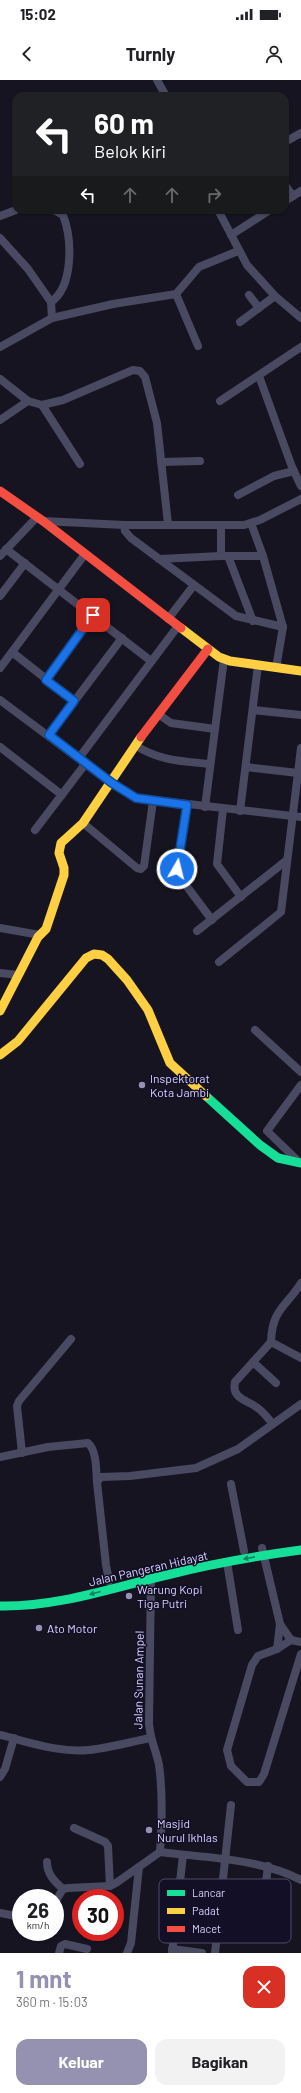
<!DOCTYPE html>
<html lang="id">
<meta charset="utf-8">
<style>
:root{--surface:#fff;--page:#f2f2f2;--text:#202124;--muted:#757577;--accent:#9591b1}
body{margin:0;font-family:Barlow,sans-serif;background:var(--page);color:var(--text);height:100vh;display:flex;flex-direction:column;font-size:15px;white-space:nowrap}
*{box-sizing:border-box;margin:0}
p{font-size:13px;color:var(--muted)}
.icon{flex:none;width:22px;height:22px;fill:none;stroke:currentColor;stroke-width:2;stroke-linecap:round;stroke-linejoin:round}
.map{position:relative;height:1873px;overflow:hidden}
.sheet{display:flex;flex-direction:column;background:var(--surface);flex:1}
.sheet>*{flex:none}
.banner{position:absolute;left:12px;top:12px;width:277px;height:122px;border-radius:12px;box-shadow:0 1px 3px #0004;background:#202124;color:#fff;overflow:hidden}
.speed{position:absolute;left:12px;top:1809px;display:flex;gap:8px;font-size:20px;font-weight:700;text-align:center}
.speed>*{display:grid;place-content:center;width:52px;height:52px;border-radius:50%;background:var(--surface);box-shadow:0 1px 3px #0004;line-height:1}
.speed small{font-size:10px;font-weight:400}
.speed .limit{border:6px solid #d22;background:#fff;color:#111}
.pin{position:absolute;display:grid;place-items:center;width:34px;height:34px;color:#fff;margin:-17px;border-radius:8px;box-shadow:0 2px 6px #0006}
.me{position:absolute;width:44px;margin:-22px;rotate:8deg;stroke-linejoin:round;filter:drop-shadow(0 0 3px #0008)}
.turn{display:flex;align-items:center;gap:14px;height:84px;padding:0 16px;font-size:18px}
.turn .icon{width:52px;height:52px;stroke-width:2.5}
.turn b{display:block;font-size:28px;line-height:34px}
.lanes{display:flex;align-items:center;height:38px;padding:0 16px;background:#0003;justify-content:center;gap:20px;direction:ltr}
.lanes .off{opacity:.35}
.round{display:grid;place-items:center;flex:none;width:42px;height:42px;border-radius:12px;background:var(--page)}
.summary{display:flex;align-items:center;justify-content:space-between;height:68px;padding:0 16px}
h1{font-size:24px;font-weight:700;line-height:30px;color:var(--accent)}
.button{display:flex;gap:8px;margin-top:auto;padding:8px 16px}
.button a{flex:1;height:46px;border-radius:12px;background:var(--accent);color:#fff;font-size:16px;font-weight:700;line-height:46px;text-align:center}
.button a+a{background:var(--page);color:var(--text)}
.status{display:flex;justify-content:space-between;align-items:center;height:28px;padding:0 20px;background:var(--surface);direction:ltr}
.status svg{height:11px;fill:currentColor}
header{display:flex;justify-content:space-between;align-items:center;height:52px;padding:0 16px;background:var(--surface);font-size:18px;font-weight:700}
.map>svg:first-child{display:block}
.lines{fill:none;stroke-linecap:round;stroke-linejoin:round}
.street{stroke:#4a4962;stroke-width:8}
.fast{stroke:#16e098;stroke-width:9}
.slow{stroke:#ffcf43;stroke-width:9}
.jam{stroke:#f24e42;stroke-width:9}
.oneway{fill:#158265}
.route-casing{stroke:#114b97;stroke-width:10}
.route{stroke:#1a73e8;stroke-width:7}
.poi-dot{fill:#9591b1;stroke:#130f26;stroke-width:1.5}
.labels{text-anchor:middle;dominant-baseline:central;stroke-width:3;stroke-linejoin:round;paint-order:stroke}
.poi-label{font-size:12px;fill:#d9d4ff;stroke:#130f26;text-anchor:start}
.street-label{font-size:12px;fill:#d9d4ff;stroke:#130f26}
.key{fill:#130f26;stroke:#4e4a67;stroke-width:1}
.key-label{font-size:11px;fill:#d9d4ff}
</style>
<div class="status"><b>15:02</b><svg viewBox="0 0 49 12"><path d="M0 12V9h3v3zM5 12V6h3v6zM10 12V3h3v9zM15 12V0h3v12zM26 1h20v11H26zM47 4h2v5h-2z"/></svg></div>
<header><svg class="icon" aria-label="back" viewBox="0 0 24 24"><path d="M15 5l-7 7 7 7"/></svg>Turnly<svg class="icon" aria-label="person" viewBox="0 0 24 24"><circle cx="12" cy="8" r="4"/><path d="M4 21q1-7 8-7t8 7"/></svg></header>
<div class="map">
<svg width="301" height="1873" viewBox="0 0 301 1873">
<rect width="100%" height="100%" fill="#161421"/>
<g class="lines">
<g class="street">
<path d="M157,0L166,16"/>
<path d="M285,62L301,53"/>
<path d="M285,105L293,116"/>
<path d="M285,121L301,111"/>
<path d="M218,130L247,185L275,216L301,238"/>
<path d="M0,136L16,130"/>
<path d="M231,155L270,130"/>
<path d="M0,158L28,189L51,222"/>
<path d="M176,214L198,266"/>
<path d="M249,215L259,228"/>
<path d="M52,238L51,222C74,206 72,158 63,135L54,130"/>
<path d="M240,242L275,216"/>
<path d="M0,267L52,238L113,224L176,214L199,187L238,171"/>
<path d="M259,296L292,387L301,406"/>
<path d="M0,299L28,321L42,325L63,320L133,290L140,291L145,297L157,343L168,444"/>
<path d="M220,321L301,267"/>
<path d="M42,325L80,384"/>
<path d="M0,340L28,321"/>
<path d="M161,382L200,381"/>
<path d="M238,415L274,396L294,391"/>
<path d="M43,441L124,445H244L260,440L301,419"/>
<path d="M124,445L125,451L131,458L236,536L283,547L263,476L251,443"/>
<path d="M221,445V476H263"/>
<path d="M6,469L151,581"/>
<path d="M0,476L37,437"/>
<path d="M228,476L253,541"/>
<path d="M159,479L221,476"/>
<path d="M0,516L25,483"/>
<path d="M168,539L194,505"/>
<path d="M12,572L74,621"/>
<path d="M0,588L85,474"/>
<path d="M276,588L283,547"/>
<path d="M46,600L93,535"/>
<path d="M0,620L111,703L136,718L301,737"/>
<path d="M253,630L301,635"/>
<path d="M158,634L171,643L215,649"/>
<path d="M49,655L122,558"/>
<path d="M135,665C159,681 182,681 210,684"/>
<path d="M0,667L62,715"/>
<path d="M79,678L178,546"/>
<path d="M246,687L298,693"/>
<path d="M187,725L177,789L179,796L212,840"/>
<path d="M205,727L224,579"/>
<path d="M223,729L217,784L241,817"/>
<path d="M240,731L258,585"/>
<path d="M83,743L137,788L141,789L144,786L153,721"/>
<path d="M35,750L86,683"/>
<path d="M0,848L40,855"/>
<path d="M197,851L287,780"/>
<path d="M219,882L281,832L301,668"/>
<path d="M0,893L18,895"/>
<path d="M255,950L301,992"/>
<path d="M299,1082L267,1051L301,1005"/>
<path d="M271,1262L301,1278"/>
<path d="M253,1282L276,1303"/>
<path d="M272,1343C268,1338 264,1333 259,1329C248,1320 231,1319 235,1302L271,1262C272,1229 286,1227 301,1203"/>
<path d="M22,1373L17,1326L19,1321L71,1259"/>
<path d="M0,1377L48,1367L88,1363C97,1371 96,1391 97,1402"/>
<path d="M231,1404L244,1471"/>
<path d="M262,1468L280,1544L277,1569"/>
<path d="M227,1482L238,1550"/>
<path d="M151,1498L149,1643C150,1660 156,1670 159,1685C163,1713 162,1744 160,1772"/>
<path d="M109,1501L106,1485L97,1402L101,1397L130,1396L196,1388L238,1369L301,1324"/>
<path d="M280,1544L291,1560"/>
<path d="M301,1562L291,1560L277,1569L258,1576L252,1585L227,1670L231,1686L247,1702H259L264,1694L301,1574"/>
<path d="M0,1655C29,1662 59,1673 89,1670C109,1668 130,1662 150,1658"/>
<path d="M0,1697L5,1689L14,1658"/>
<path d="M74,1748L105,1762L108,1766L110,1806"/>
<path d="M47,1782C47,1794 54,1801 63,1809"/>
<path d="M55,1822L63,1809L68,1808L110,1806L116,1803L160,1772C207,1778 258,1778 301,1800"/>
<path d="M0,1833L21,1837"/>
<path d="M261,1845L268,1786"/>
<path d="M172,1869L202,1873"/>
<path d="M59,1873L61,1866L65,1864L87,1869"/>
<path d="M127,1873L131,1863L139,1787"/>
<path d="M172,1873L183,1775"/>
<path d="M215,1873L231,1725"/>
</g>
<g class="fast">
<path d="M206,1016L260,1065L278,1078L301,1083"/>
<path d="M0,1526C58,1527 111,1508 167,1495C211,1484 256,1476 301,1470"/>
</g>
<g class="slow">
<path d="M181,548L219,577L230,581L301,591"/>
<path d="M0,931L38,857L46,849L64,795V788L59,773L61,763L83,743L141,657"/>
<path d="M0,975L18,961L86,878L94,874L102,875L108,879L127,900L148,930L170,983L206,1016"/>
</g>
<g class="jam">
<path d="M0,411L43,441L181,548"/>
<path d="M141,657L208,569"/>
</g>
</g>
<defs><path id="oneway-solid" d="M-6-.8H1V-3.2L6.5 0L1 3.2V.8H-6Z"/></defs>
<g class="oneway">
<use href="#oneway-solid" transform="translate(249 1478) rotate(169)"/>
<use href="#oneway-solid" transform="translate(95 1513) rotate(165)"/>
</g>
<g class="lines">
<g class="route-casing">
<path id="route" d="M93,535L46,600L74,621L49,655L112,703L136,718L187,725L177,789"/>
</g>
<use href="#route" class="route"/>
</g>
<g class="poi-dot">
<circle cx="142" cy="1005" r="4"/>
<circle cx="129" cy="1516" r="4"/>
<circle cx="39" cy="1548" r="4"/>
<circle cx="149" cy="1750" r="4"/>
</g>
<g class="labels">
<g class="poi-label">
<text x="150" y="998">Inspektorat<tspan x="150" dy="14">Kota Jambi</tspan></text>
<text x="137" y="1509">Warung Kopi<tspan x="137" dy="14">Tiga Putri</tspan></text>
<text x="47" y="1548">Ato Motor</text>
<text x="157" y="1743">Masjid<tspan x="157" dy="14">Nurul Ikhlas</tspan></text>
</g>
<g class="street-label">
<text transform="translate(148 1488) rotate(-13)">Jalan Pangeran Hidayat</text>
<text transform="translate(138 1600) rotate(-89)">Jalan Sunan Ampel</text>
</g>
</g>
<rect x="159" y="1799" width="132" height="64" rx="6" class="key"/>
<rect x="167" y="1810" width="18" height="6" fill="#16e098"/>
<rect x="167" y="1828" width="18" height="6" fill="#ffcf43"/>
<rect x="167" y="1846" width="18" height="6" fill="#f24e42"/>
<g class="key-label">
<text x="192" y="1817">Lancar</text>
<text x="192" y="1835">Padat</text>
<text x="192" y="1853">Macet</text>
</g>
</svg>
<div class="speed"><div>26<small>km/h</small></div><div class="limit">30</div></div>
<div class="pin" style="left:93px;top:535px;background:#d93025"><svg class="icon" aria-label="arrive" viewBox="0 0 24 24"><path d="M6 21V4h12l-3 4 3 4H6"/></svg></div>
<svg class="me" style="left:177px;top:789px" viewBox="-20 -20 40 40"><circle r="17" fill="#1a73e8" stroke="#fff" stroke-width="3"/><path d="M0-11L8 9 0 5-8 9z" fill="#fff"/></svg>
<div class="banner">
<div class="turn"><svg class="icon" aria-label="left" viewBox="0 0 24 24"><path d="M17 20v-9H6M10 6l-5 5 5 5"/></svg><div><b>60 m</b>Belok kiri</div></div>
<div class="lanes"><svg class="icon" aria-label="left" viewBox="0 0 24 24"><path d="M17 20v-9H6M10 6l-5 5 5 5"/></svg><svg class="icon off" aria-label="ahead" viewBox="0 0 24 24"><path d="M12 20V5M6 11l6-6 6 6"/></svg><svg class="icon off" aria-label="ahead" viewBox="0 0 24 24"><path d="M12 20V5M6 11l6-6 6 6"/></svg><svg class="icon off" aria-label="right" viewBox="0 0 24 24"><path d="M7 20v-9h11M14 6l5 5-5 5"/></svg></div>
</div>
</div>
<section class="sheet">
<div class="summary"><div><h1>1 mnt</h1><p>360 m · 15:03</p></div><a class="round" style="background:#d93025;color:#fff"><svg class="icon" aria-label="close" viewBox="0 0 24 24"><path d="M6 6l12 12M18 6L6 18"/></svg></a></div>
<div class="button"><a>Keluar</a><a>Bagikan</a></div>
</section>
